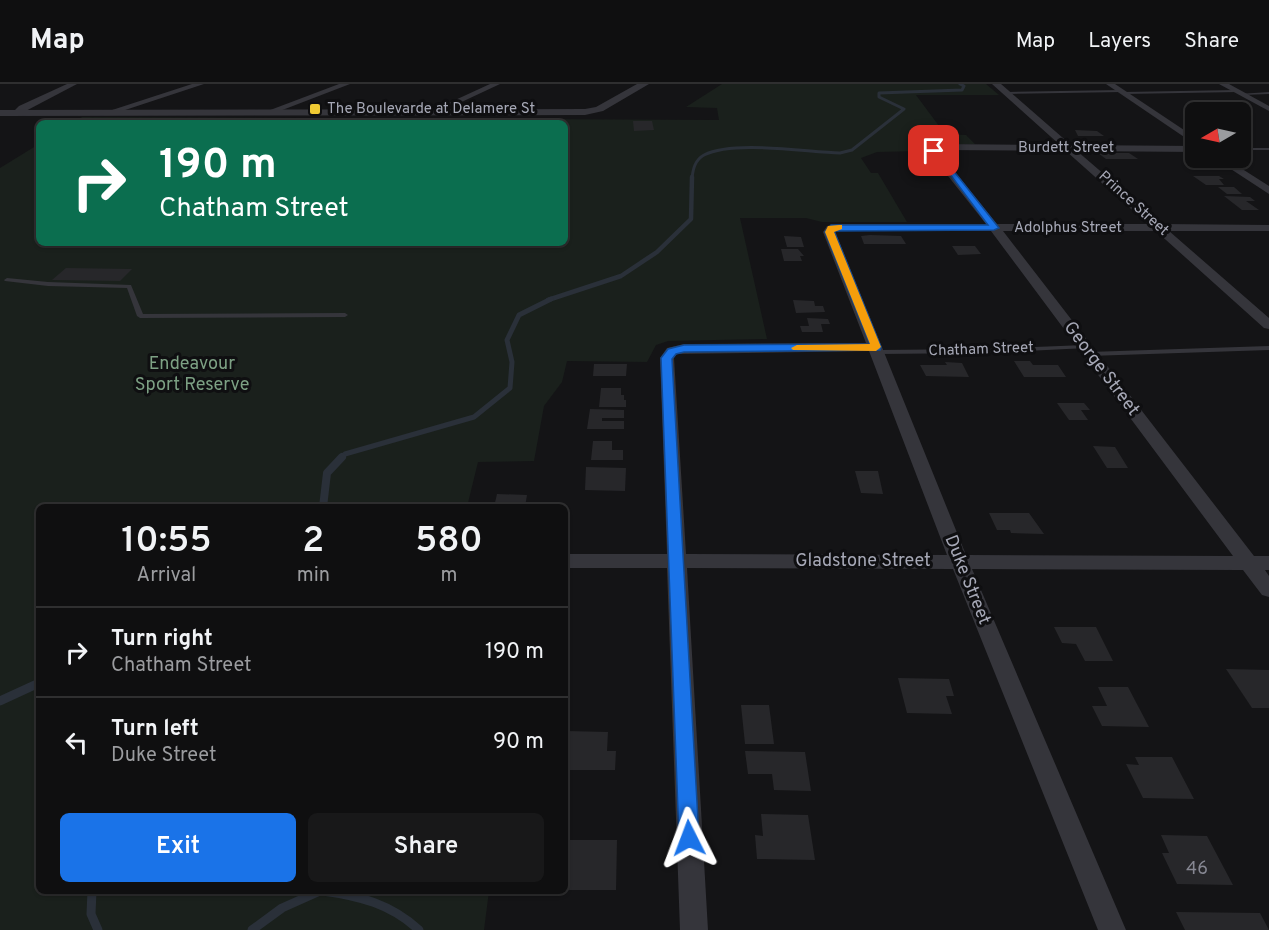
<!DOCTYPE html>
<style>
:root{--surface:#0f0f10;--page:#181819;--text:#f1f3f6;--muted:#9b9c9f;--line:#2f2f30;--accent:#1a73e8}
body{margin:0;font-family:Overpass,sans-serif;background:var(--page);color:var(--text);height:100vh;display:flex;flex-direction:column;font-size:22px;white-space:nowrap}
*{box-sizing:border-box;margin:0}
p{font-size:20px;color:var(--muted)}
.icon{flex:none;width:33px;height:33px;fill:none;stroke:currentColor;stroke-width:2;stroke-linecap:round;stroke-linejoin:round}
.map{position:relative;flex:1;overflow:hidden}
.side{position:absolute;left:36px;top:420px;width:532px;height:390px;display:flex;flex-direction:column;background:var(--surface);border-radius:9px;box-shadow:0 2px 4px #0004,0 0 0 2px var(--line)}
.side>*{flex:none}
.banner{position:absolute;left:36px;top:36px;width:532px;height:126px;border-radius:9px;box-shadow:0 2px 4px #0004,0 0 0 2px var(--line);background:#0b6e4f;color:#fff;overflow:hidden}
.needle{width:39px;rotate:261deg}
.buttons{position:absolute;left:1185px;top:18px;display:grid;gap:12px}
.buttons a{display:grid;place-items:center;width:66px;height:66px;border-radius:9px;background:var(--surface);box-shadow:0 2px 4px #0004,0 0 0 2px var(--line);font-size:30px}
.pin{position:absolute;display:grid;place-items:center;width:51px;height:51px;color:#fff;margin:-26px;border-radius:12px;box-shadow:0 3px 9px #0006}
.me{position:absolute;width:66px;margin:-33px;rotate:357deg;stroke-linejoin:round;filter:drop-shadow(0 0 4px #0008)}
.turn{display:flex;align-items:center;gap:21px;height:126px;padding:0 24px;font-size:27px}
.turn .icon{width:78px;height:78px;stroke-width:2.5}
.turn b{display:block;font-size:42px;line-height:51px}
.eta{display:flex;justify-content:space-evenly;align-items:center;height:102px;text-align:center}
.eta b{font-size:36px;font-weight:600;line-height:42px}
.button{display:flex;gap:12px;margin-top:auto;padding:12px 24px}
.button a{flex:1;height:69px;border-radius:9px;background:var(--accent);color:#fff;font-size:24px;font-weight:600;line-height:69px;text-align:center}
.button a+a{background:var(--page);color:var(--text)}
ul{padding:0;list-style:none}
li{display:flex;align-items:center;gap:18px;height:90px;padding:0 24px;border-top:2px solid var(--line)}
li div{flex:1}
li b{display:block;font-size:22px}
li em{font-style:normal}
header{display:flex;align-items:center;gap:36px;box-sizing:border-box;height:84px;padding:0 30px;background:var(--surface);border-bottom:2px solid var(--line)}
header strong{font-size:28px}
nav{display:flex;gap:33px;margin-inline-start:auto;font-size:21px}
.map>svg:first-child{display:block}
.green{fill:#1a201c}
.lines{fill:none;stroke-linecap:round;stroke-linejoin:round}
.stream-far4{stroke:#2a3039;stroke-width:3}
.stream-far3{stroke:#2a3039;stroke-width:4.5}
.stream-far2{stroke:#2a3039;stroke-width:5}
.stream-far1{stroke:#2a3039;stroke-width:8}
.stream{stroke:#2a3039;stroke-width:9}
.building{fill:#27272a}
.service{fill:#35353b;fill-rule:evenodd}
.minor{fill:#35353b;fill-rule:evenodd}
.tertiary{fill:#35353b;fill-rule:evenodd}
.route{fill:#1a73e8;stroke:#114b97;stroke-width:1.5}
.slow{fill:#f59e0b}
.poi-dot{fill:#efca33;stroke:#0f0f11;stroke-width:2}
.labels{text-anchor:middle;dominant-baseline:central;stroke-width:6;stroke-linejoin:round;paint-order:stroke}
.far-poi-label{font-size:15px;fill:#a6a8b6;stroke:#0f0f11;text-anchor:start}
.far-street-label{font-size:15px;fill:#a6a8b6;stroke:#0f0f11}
.park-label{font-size:18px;fill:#7da184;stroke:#0f0f11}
.street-label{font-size:18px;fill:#a6a8b6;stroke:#0f0f11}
.near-number-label{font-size:18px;fill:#868792}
</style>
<header>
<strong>Map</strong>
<nav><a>Map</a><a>Layers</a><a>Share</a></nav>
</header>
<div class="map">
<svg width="1269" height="846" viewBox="0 0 1269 846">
<rect width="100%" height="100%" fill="#141416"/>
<path class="green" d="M722,0H986L999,11H916L945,50L966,51L975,60H929L920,67L877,68L861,74L871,89H878L907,138H822L806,134H740L767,255L668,257L656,261L647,278L567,277L562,298L544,322L534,377L478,378L467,423H39V807H489L484,846H0V84L39,60V159H566V39H72L82,33L719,36L717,24L686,23Z"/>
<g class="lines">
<path class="stream-far4" d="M692,94C693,85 695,76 704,71C734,56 805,68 840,69L852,66L904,25L879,13V9L962,6L964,2L960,0"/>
<path class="stream-far3" d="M548,216L621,192L657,168L691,135L692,93"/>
<path class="stream-far2" d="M341,374L345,370L474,333L510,304L512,278L507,256L519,231L551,215"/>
<path class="stream-far1" d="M323,423L327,389L342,373"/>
<g class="stream">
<path d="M0,617L39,599"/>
<path d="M92,807L91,830L98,846"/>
<path d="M323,807C360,812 391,820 419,846"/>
<path d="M252,846L282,824L320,807"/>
</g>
</g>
<g class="building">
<path d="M633,37H652L654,46L634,47Z"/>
<path d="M1075,46L1097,47L1104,52H1078Z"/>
<path d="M1098,69H1129L1138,75H1106Z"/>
<path d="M1193,92H1219L1224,95H1219L1224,101H1206Z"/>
<path d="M1218,103H1234L1242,110H1227Z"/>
<path d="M1224,112L1250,113L1255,117H1246L1259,126H1242Z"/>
<path d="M870,151L901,152L906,160H864L861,152Z"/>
<path d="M784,152L801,153L804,163H787Z"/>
<path d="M952,162H975L981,170L958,171Z"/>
<path d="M781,165H798L804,172H800L802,177H784Z"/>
<path d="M66,184L132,185L120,197L52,196Z"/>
<path d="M793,216L814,217L815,222H823L825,228L796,229Z"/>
<path d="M807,234L828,235L830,240H821L823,248H802L800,242H809Z"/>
<path d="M1014,277H1030L1033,281H1058L1066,293H1024Z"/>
<path d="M945,278L962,279L969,293L926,292L920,281H947Z"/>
<path d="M594,280H627L626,292H593Z"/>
<path d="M601,304H621V311H624V316H626V323H599Z"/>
<path d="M1057,319H1084L1090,326H1081L1088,336H1069Z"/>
<path d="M590,325L624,326V334H602V337H624V345H587Z"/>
<path d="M593,357H612V366H623V376H591Z"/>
<path d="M1093,362L1115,363L1128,384H1107Z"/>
<path d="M586,383L626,384L625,407L585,406Z"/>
<path d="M855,387H878L883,410L861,409Z"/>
<path d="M497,410L527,411L525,423H494Z"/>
<path d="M989,429H1029L1044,450L1011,449L1010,446H997Z"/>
<path d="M1054,543H1096L1113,577H1085L1076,560L1062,559Z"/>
<path d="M1226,585L1269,586V624H1252Z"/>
<path d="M898,594L949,595L954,612H946L952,630L907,629Z"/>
<path d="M1098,603H1128L1149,643L1102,642L1092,622H1107Z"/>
<path d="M741,621H769L774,660H745Z"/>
<path d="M566,647L608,648L607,667H616L615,686H566Z"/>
<path d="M745,667L805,668L811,707L774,706L772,690H748Z"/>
<path d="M1135,673H1172L1194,715L1143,714L1126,680L1139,681Z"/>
<path d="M761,730L808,731L815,776L757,775L755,751L763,752Z"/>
<path d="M1161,751L1207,752L1233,801L1177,800L1162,769H1169Z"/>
<path d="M566,756H617L616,806H566Z"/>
<path d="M1176,828L1260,829L1269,846H1185Z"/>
</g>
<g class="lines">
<g class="service">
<path d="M1121,6L1122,8L1007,10L1005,9L1007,8Z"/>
<path d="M1237,6L1238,8L1124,10L1122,9L1124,8Z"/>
<path d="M1269,8V10L1241,11L1239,10Z"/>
<rect x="1240" y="64" width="29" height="2"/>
<path d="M7,194L48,198L131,201L143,230L345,229L348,231L345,233L140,234L137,232L127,204L48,202L5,197L4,196Z"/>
<path d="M1085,261L1089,263L1087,264L982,269L878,270L874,268L878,266L982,265Z"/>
<path d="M1269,262V266L1089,272L1085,270L1089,268Z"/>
</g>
<g class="minor">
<path d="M67,0H77L20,30L13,28L19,22Z"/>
<path d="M192,0H204L113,30L106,28Z"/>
<path d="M339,0H350L272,30L265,28Z"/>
<path d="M490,0H500L436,30L429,28Z"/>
<path d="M992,0H1001L1071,61L1196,62V68L1077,67L1162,140L1269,141V147H1169L1269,234V245L1264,244L1156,147H1003L1254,472H1269V486H1265L1269,492V513L1262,511L1243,486L972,485L1126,846H1098L953,485L687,484L708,846H680L667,484H566V470H667L660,274L667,264L684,260L866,259L823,148L827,142L839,140H986L929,68L933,63L942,60L1060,61ZM943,66L1066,67L1148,140H997L939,68ZM835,147H991L1233,472L966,471ZM869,267L947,471L686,470L674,274L677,270Z"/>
<path d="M1106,0H1115L1196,54V61Z"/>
<path d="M1219,0H1229L1269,22V27Z"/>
<path d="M1214,74H1225L1269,102V110Z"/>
</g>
<path class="tertiary" d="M637,0H649L603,27L585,31L0,32V26L585,25L596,23Z"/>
</g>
<path class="route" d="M932,66H937L999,144L994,146L834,147L881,263L880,266L684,268L676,270L672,275L699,754L696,761L689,763L682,761L679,754L661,274L668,265L684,261L870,260L825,148L831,141H988Z"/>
<path class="slow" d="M839,141H842V145L834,148L881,263L876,267L793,266L791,264L797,261L870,260L825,148L828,142Z"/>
<rect class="poi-dot" x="309" y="19" width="12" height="12" rx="3"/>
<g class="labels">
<g class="far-poi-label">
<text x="327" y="25">The Boulevarde at Delamere St</text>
</g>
<g class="far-street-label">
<text x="1066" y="64">Burdett Street</text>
<text transform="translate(1133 120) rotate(42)">Prince Street</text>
<text x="1068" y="144">Adolphus Street</text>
<text transform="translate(981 266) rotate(-2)">Chatham Street</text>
</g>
<g class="park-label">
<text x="192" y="280">Endeavour<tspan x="192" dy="21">Sport Reserve</tspan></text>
</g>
<g class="street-label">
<text transform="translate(1101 285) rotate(53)">George Street</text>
<text x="863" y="477">Gladstone Street</text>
<text transform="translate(967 496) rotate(68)">Duke Street</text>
</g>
<g class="near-number-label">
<text x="1197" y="785">46</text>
</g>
</g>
</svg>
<div class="buttons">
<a><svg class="needle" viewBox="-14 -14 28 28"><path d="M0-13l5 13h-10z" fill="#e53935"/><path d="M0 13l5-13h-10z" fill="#9b9c9f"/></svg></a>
</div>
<div class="pin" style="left:934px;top:67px;background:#d93025"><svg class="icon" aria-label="arrive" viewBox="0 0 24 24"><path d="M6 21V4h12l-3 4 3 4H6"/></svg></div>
<svg class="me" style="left:689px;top:754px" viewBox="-20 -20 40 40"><path d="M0-17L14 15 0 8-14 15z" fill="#1a73e8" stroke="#fff" stroke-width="4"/></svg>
<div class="banner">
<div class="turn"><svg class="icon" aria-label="right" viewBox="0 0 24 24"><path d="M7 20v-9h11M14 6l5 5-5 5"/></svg><div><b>190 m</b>Chatham Street</div></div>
</div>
<section class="side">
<div class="eta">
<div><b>10:55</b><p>Arrival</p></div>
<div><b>2</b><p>min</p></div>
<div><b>580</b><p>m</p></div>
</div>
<ul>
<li><svg class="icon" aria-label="right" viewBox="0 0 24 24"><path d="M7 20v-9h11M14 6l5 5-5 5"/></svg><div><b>Turn right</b><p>Chatham Street</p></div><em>190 m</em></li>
<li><svg class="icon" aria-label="left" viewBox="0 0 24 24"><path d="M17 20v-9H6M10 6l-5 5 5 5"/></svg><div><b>Turn left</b><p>Duke Street</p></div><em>90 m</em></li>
</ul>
<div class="button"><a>Exit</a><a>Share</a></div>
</section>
</div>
